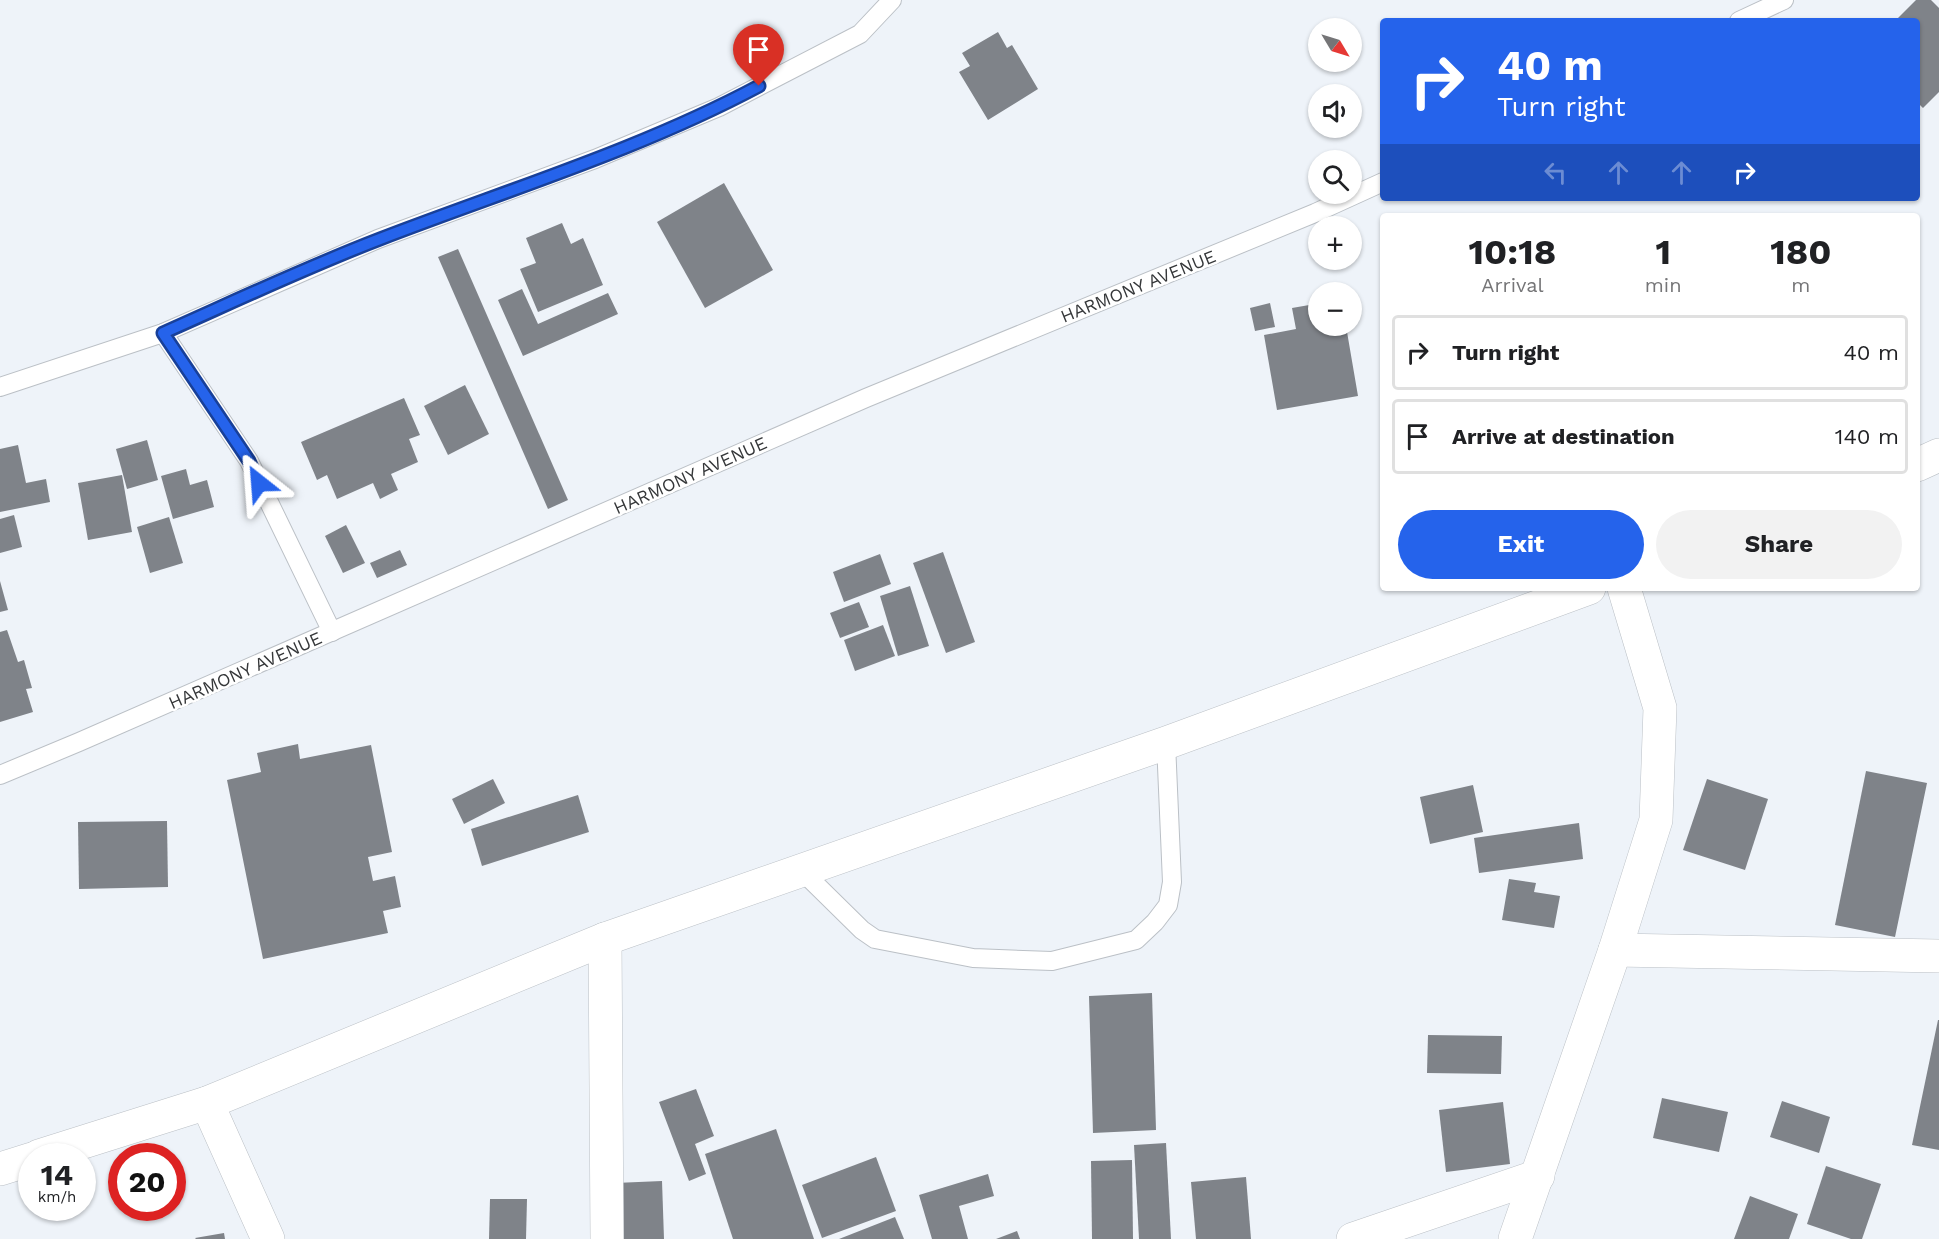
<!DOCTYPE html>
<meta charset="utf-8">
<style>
:root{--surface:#fff;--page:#f2f2f2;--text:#202124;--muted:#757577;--line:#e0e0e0;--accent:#2563eb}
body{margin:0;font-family:"Work Sans",sans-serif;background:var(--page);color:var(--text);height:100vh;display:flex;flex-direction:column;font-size:22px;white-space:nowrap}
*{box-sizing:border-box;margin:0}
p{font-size:20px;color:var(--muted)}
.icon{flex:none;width:33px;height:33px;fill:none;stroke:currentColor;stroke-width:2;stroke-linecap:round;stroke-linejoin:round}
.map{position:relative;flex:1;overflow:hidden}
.details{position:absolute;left:1380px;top:213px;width:540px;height:378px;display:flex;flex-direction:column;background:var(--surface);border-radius:6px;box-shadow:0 2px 4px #0004}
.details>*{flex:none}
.guide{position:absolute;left:1380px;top:18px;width:540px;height:183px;border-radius:6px;box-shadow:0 2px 4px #0004;background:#2563eb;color:#fff;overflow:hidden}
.needle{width:39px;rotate:128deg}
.controls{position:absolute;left:1308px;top:18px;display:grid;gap:12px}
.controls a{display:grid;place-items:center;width:54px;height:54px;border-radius:50%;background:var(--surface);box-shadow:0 2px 4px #0004;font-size:30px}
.speed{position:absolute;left:18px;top:1143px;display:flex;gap:12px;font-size:30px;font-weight:700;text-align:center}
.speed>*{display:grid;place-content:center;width:78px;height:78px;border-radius:50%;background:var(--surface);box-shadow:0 2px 4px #0004;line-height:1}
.speed small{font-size:15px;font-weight:400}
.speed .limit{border:9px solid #d22;background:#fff;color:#111}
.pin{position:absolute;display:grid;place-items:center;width:51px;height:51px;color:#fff;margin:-62px -26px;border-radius:50% 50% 50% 0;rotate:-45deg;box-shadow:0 0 6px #0007}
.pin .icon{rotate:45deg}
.me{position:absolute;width:66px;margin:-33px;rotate:332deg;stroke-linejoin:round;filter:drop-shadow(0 0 4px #0008)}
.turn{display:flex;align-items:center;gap:21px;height:126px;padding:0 18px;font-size:27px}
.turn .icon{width:78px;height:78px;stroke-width:2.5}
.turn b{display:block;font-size:42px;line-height:51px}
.lanes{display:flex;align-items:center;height:57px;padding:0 18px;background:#0003;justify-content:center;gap:30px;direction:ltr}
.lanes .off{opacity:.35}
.eta{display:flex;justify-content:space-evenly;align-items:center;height:102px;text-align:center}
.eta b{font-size:36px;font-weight:700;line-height:42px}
.cta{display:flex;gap:12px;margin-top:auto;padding:12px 18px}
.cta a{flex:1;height:69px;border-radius:36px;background:var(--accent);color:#fff;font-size:24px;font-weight:700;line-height:69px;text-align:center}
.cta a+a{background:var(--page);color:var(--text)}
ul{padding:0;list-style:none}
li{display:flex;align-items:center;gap:18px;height:75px;margin:0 12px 9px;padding:0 6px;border:3px solid var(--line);border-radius:6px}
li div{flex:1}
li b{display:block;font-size:22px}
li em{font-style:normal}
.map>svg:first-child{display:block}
.building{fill:#7f8389}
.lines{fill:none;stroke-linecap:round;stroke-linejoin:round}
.lane-casing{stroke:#bbc0c6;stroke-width:20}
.street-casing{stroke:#bbc0c6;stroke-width:34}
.secondary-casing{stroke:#bbc0c6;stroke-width:34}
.lane{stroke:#fff;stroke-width:18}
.street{stroke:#fff;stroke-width:33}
.secondary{stroke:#fff;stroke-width:33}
.route-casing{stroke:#184099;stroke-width:15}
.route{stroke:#2563eb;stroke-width:10}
.labels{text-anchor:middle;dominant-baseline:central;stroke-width:5;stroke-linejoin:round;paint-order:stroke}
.street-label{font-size:18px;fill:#353739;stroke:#fff}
</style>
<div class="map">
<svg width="1939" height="1239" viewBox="0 0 1939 1239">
<rect width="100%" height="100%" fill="#eef3f9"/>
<g class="building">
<path d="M1916,0H1931L1939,8V92L1923,108L1917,102V21H1895Z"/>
<path d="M998,32L1007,48L1012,45L1038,89L988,120L959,72L970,66L962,53Z"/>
<path d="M724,183L773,270L705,308L657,222Z"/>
<path d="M562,223L571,244L583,238L603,285L538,312L520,269L536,263L526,238Z"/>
<path d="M458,249L568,500L548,509L438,257Z"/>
<path d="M522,289L538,324L608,293L618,314L523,356L498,300Z"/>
<path d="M1270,303L1275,327L1255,331L1250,308Z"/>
<path d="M1315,304L1319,326H1346L1358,396L1277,410L1264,335L1296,329L1292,308Z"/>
<path d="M465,385L489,434L448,455L424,406Z"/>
<path d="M404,398L420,435L409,439L418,462L391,474L398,490L380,499L373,483L337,499L327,475L317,480L301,442Z"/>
<path d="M147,440L158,480L127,489L116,449Z"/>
<path d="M18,445L26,483L46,479L50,502L0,512V449Z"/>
<path d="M186,469L190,485L207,480L214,507L173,519L161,476Z"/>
<path d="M122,475L132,532L88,540L78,483Z"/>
<path d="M14,515L22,547L0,553V519Z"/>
<path d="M169,517L183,563L150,573L137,527Z"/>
<path d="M346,525L365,563L343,573L325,536Z"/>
<path d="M400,550L407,565L377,578L370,563Z"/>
<path d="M943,552L975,642L946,653L913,563Z"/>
<path d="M880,554L891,584L844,602L833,572Z"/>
<path d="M0,581L8,610L0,612Z"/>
<path d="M910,586L929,646L898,656L880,596Z"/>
<path d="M859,602L869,627L840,638L830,613Z"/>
<path d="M883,625L895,656L855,671L844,640Z"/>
<path d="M7,630L18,662L24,660L32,688L26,689L33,712L0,722V632Z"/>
<path d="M298,744L300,759L371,745L392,852L368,857L373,881L395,876L401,907L383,911L388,933L263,959L227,780L261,772L257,753Z"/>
<path d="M1866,771L1927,783L1895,937L1835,925Z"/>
<path d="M493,779L505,803L464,824L452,799Z"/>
<path d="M1707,779L1768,799L1745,870L1683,850Z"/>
<path d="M1473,785L1483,832L1430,844L1420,797Z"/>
<path d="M578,795L589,832L482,866L471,829Z"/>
<path d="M167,821L168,887L79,889L78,822Z"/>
<path d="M1579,823L1583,859L1479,873L1474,838Z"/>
<path d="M1509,879L1536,883L1534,892L1560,896L1554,928L1502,920Z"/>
<path d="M1152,993L1156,1130L1093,1133L1089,996Z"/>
<path d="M1938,1020H1939V1150L1912,1145Z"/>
<path d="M1428,1035L1502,1036L1501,1074L1427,1073Z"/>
<path d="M696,1089L714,1136L695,1144L706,1174L689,1181L659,1102Z"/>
<path d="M1662,1098L1728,1112L1719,1152L1653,1138Z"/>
<path d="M1782,1101L1830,1117L1819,1153L1770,1137Z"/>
<path d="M1503,1102L1510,1164L1446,1172L1439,1110Z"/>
<path d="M776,1129L814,1239H733L705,1154Z"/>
<path d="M1166,1143L1171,1239H1139L1134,1145Z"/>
<path d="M876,1157L896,1211L822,1238L802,1185Z"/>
<path d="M1132,1160L1133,1239H1092L1091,1161Z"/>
<path d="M1826,1166L1881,1184L1862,1239H1851L1807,1224Z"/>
<path d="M988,1174L994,1196L959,1206L968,1239H932L919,1195Z"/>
<path d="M1246,1177L1251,1239H1196L1191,1182Z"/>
<path d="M662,1181L664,1239H617L615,1183Z"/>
<path d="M1750,1196L1798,1214L1789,1239H1734Z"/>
<path d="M490,1199H527L526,1239H489Z"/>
<path d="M895,1217L904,1239H839Z"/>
<path d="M1017,1231L1020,1239H996Z"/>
<path d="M224,1233L225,1239H196L195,1238Z"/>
</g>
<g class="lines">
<g class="lane-casing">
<g id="lane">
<path d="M1739,21L1784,0"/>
<path d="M163,333L249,461L332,632"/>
<path d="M0,387L163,333L378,239L595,159L719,107L860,34L892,0"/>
<path d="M0,775L79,742L866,398L1315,213L1383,182"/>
<path d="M801,870L862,930L875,939L973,958L1052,961L1136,940L1155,922L1168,905L1172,882L1166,743"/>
</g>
</g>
<g class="street-casing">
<g id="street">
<path d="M605,939L607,1239"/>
<path d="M1615,950L1939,956"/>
<path d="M207,1103L268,1239"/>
<path d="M1353,1239L1538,1176"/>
<path d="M1515,1239L1615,950L1656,820L1660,708L1624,588"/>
</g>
</g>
<g class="secondary-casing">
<g id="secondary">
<path d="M1917,465L1939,455"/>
<path d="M39,1156L207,1103L605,939L1166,743L1589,588"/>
<path d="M0,1169L32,1159"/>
</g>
</g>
<use href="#lane" class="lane"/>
<use href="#street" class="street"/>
<use href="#secondary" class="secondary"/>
</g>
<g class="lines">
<g class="route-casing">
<path id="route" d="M259,483L249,461L163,333C235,301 307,267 380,239C507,190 639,150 759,86"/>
</g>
<use href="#route" class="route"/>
</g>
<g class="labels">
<g class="street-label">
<text transform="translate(1138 286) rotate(-22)">HARMONY AVENUE</text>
<text transform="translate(690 475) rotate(-24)">HARMONY AVENUE</text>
<text transform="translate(245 670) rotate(-24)">HARMONY AVENUE</text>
</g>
</g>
</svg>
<div class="controls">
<a><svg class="needle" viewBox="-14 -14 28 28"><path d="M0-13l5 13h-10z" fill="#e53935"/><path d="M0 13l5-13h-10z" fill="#757577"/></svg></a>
<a><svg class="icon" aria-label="sound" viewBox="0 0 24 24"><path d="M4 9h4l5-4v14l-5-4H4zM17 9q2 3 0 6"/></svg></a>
<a><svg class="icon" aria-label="search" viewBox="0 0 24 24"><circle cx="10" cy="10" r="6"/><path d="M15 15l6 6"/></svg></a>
<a>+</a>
<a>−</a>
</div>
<div class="speed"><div>14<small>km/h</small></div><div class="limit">20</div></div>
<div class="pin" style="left:759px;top:86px;background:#d93025"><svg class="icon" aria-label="arrive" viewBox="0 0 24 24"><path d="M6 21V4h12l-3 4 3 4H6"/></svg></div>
<svg class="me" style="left:259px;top:483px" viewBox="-20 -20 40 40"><path d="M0-17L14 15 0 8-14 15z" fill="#2563eb" stroke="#fff" stroke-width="4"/></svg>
<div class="guide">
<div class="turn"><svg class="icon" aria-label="right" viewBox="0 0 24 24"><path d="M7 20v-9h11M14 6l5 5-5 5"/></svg><div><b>40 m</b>Turn right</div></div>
<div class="lanes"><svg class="icon off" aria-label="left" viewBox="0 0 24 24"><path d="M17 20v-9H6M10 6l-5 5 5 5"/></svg><svg class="icon off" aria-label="ahead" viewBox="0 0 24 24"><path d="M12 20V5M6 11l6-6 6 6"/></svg><svg class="icon off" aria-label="ahead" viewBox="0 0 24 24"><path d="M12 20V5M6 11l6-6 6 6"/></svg><svg class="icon" aria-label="right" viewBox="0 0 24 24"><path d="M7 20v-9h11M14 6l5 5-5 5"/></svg></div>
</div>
<section class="details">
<div class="eta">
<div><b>10:18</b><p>Arrival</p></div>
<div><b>1</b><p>min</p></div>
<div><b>180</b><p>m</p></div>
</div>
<ul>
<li><svg class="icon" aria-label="right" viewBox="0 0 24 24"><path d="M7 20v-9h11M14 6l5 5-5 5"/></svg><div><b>Turn right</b></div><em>40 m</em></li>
<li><svg class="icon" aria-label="arrive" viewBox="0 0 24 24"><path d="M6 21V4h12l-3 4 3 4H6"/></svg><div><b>Arrive at destination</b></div><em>140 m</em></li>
</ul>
<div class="cta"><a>Exit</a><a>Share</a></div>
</section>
</div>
